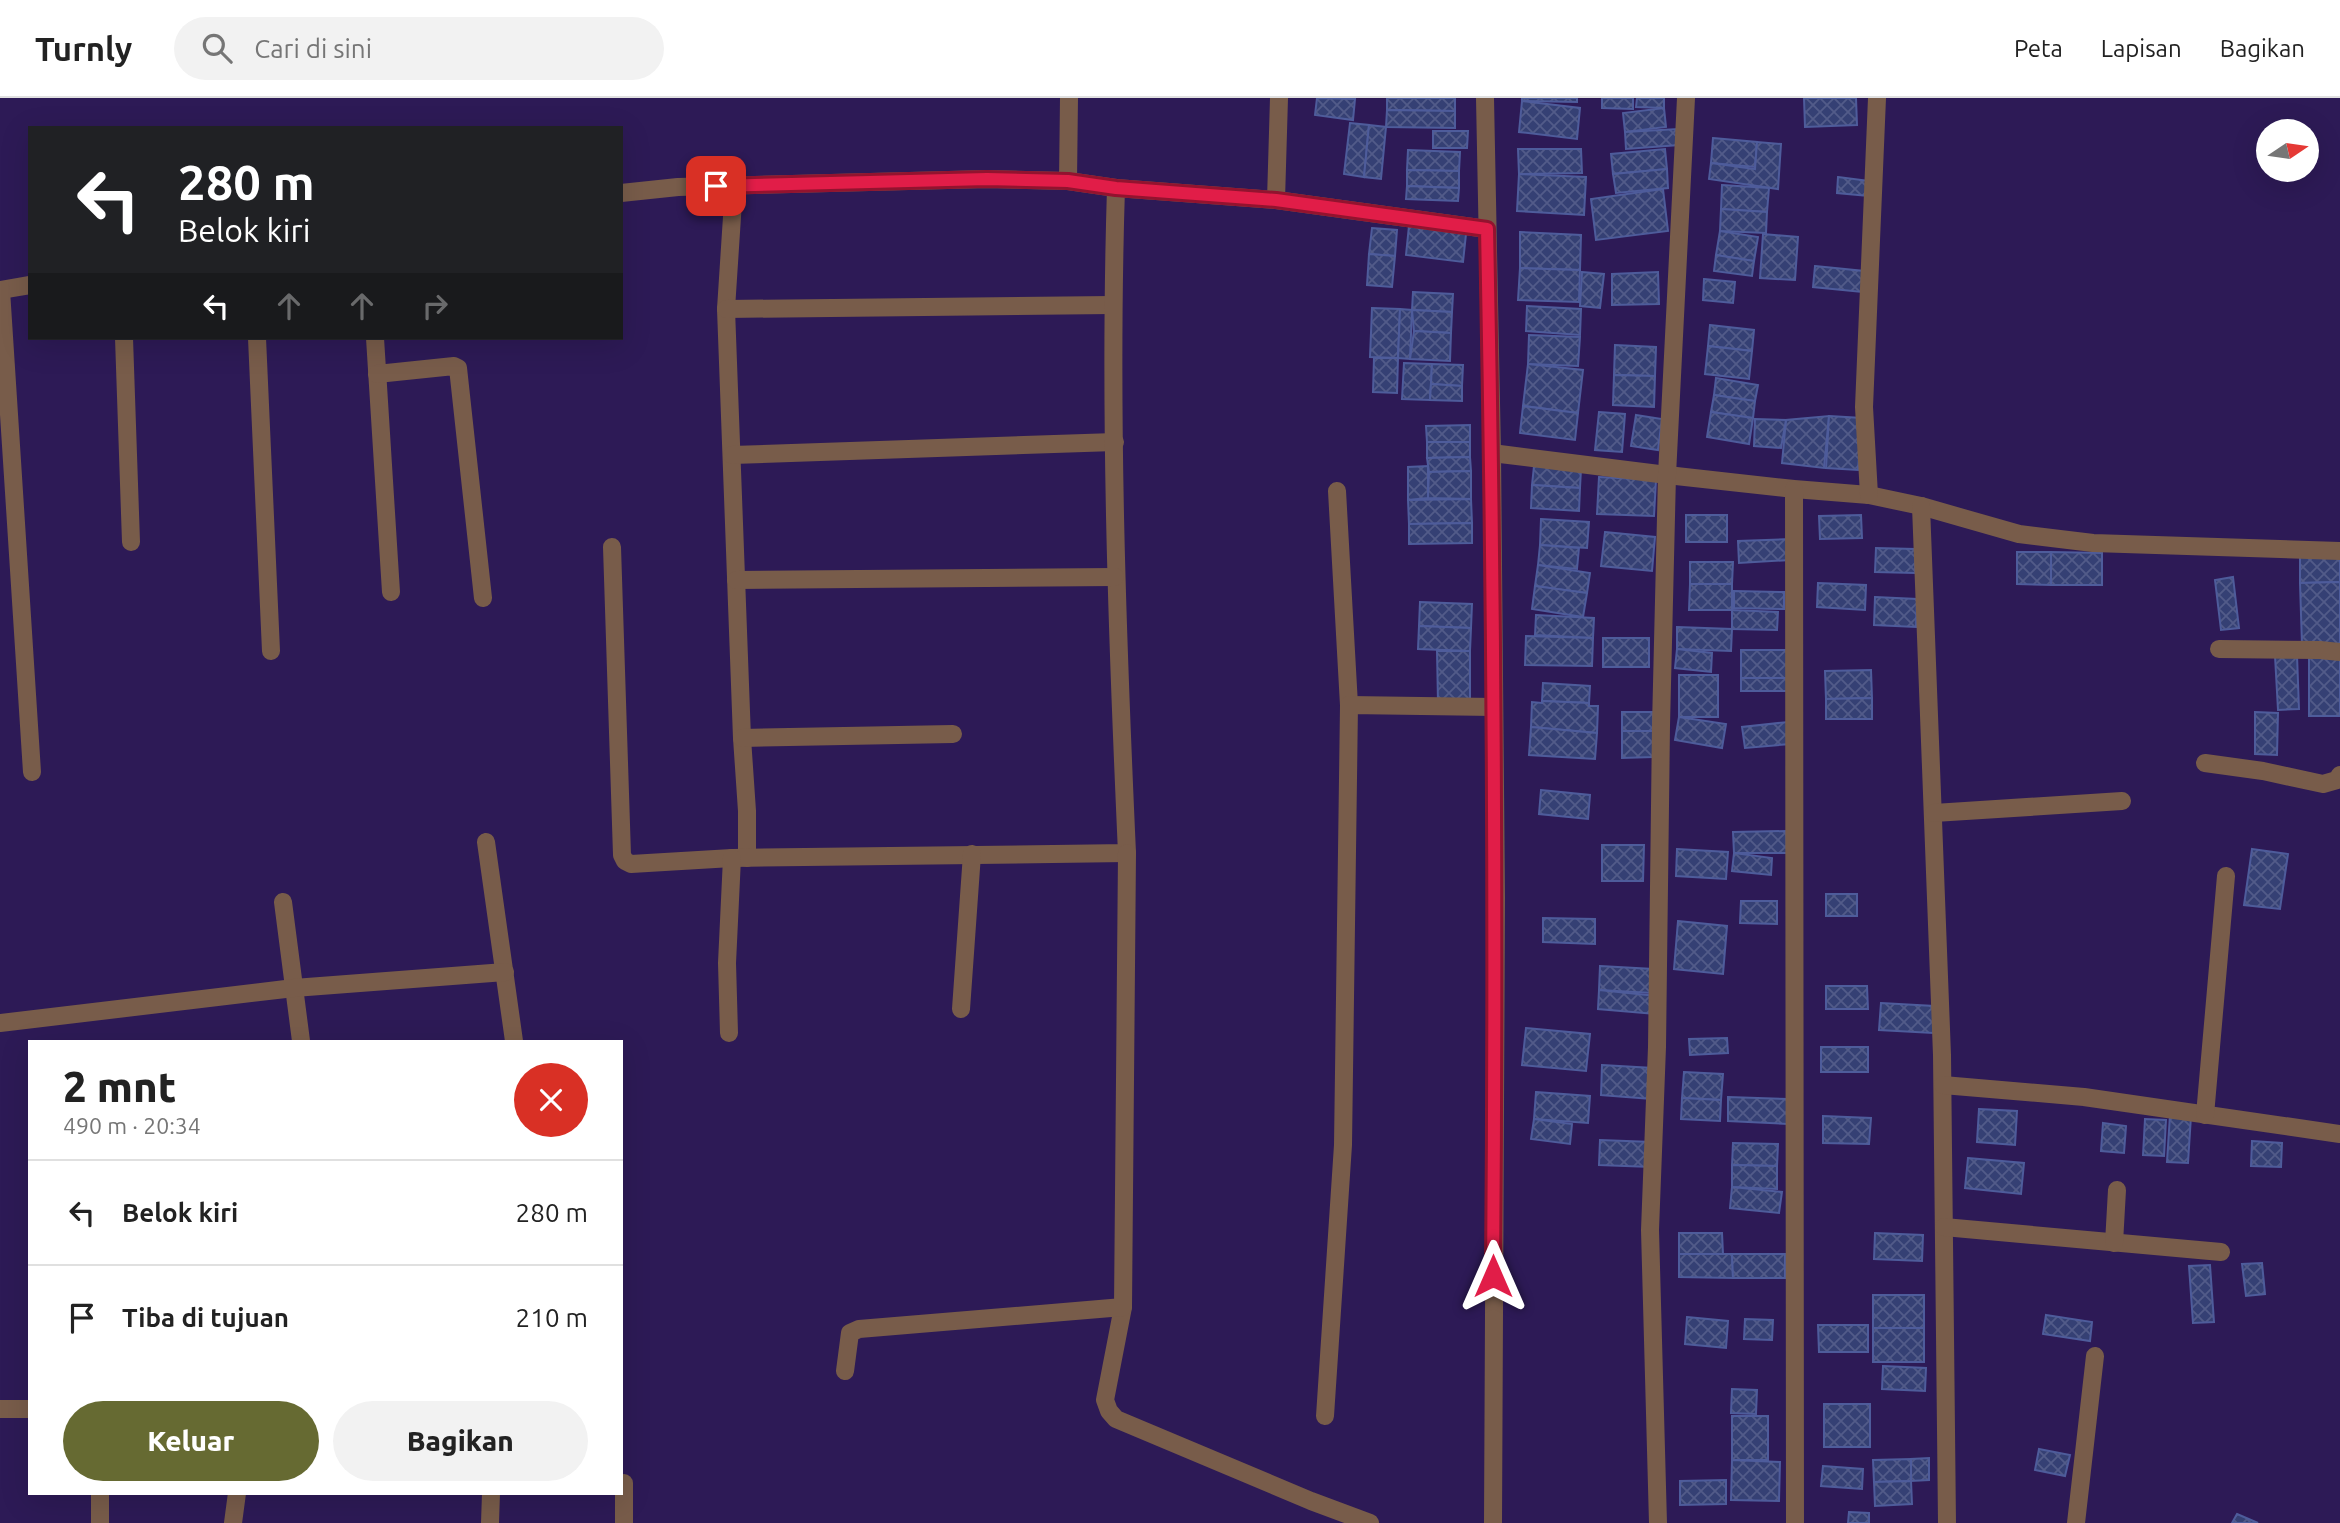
<!DOCTYPE html>
<html lang="id">
<meta charset="utf-8">
<style>
:root{--surface:#fff;--page:#f2f2f2;--text:#222;--muted:#767676;--line:#e0e0e0;--accent:#666a32}
body{margin:0;font-family:Ubuntu,sans-serif;background:var(--page);color:var(--text);height:100vh;display:flex;flex-direction:column;font-size:26px;white-space:nowrap}
*{box-sizing:border-box;margin:0}
p{font-size:23px;color:var(--muted)}
.icon{flex:none;width:38px;height:38px;fill:none;stroke:currentColor;stroke-width:2;stroke-linecap:round;stroke-linejoin:round}
.map{position:relative;flex:1;overflow:hidden}
.panel{position:absolute;left:28px;top:942px;width:595px;height:455px;display:flex;flex-direction:column;background:var(--surface);border-radius:0px;box-shadow:0 7px 28px #0002}
.panel>*{flex:none}
.banner{position:absolute;left:28px;top:28px;width:595px;height:214px;border-radius:0px;box-shadow:0 7px 28px #0002;background:#202124;color:#fff;overflow:hidden}
.needle{width:46px;rotate:77deg}
.buttons{position:absolute;left:2256px;top:21px;display:grid;gap:14px}
.buttons a{display:grid;place-items:center;width:63px;height:63px;border-radius:50%;background:var(--surface);box-shadow:0 7px 28px #0002;font-size:35px}
.pin{position:absolute;display:grid;place-items:center;width:60px;height:60px;color:#fff;margin:-30px;border-radius:14px;box-shadow:0 4px 10px #0006}
.me{position:absolute;width:77px;margin:-38px;rotate:0deg;stroke-linejoin:round;filter:drop-shadow(0 0 5px #0008)}
.turn{display:flex;align-items:center;gap:24px;height:147px;padding:0 35px;font-size:32px}
.turn .icon{width:91px;height:91px;stroke-width:2.5}
.turn b{display:block;font-size:49px;line-height:60px}
.lanes{display:flex;align-items:center;height:66px;padding:0 35px;background:#0003;justify-content:center;gap:35px;direction:ltr}
.lanes .off{opacity:.35}
.round{display:grid;place-items:center;flex:none;width:74px;height:74px;border-radius:37px;background:var(--page)}
.head{display:flex;align-items:center;justify-content:space-between;height:119px;padding:0 35px}
h1{font-size:42px;font-weight:800;line-height:52px}
.action{display:flex;gap:14px;margin-top:auto;padding:14px 35px}
.action a{flex:1;height:80px;border-radius:42px;background:var(--accent);color:#fff;font-size:28px;font-weight:800;line-height:80px;text-align:center}
.action a+a{background:var(--page);color:var(--text)}
ul{padding:0;list-style:none}
li{display:flex;align-items:center;gap:21px;height:105px;padding:0 35px;border-top:2px solid var(--line)}
li div{flex:1}
li b{display:block;font-size:26px}
li em{font-style:normal}
header{display:flex;align-items:center;gap:42px;box-sizing:border-box;height:98px;padding:0 35px;background:var(--surface);border-bottom:2px solid var(--line)}
header strong{font-size:33px}
nav{display:flex;gap:38px;margin-inline-start:auto;font-size:24px}
.search{width:490px;height:63px;background:var(--page);display:flex;align-items:center;gap:18px;box-sizing:border-box;padding:0 24px;border-radius:38px;color:var(--muted);font-size:26px}
.map>svg:first-child{display:block}
.building{fill:url(#building-cross-hatch);stroke:#4e5c9b;stroke-width:2}
.lines{fill:none;stroke-linecap:round;stroke-linejoin:round}
.street{stroke:#785c4a;stroke-width:18}
.route-casing{stroke:#92132f;stroke-width:18}
.route{stroke:#e11d48;stroke-width:12}
</style>
<header>
<strong>Turnly</strong>
<div class="search"><svg class="icon" aria-label="search" viewBox="0 0 24 24"><circle cx="10" cy="10" r="6"/><path d="M15 15l6 6"/></svg>Cari di sini</div>
<nav><a>Peta</a><a>Lapisan</a><a>Bagikan</a></nav>
</header>
<div class="map">
<svg width="2340" height="1425" viewBox="0 0 2340 1425">
<defs>
<pattern id="building-cross-hatch" width="8" height="8" patternUnits="userSpaceOnUse" patternTransform="scale(1.75)"><rect width="8" height="8" fill="#354074"/><path d="M0 0l8 8M0 8l8-8" fill="none" stroke="#525b89"/></pattern>
</defs>
<rect width="100%" height="100%" fill="#2d1a56"/>
<g class="building">
<path d="M1317,0L1355,1L1353,22L1315,17Z"/>
<path d="M1387,0H1455V13L1387,12Z"/>
<path d="M1522,0H1577V4L1522,3Z"/>
<path d="M1602,0H1633V11L1602,10Z"/>
<path d="M1637,0H1664V10L1636,9Z"/>
<path d="M1804,0H1856L1857,27L1805,29Z"/>
<path d="M1522,3L1580,10L1577,41L1519,34Z"/>
<path d="M1664,10L1666,29L1625,34L1623,15Z"/>
<path d="M1387,12L1455,13V30L1386,29Z"/>
<path d="M1350,25L1369,27L1364,79L1344,76Z"/>
<path d="M1369,27L1386,29L1381,81L1364,79Z"/>
<path d="M1678,31L1679,47L1626,51L1625,34Z"/>
<path d="M1433,33H1468L1467,50H1433Z"/>
<path d="M1713,40L1757,44L1755,69L1711,65Z"/>
<path d="M1757,44L1781,46L1778,91L1709,81L1711,65L1755,71Z"/>
<path d="M1518,51H1581L1582,75L1519,76Z"/>
<path d="M1665,51L1667,71L1613,76L1611,56Z"/>
<path d="M1408,52L1460,54L1459,73L1407,72Z"/>
<path d="M1667,71L1668,90L1616,95L1613,76Z"/>
<path d="M1407,72L1459,73V90L1407,88Z"/>
<path d="M1519,76L1586,79L1584,117L1517,113Z"/>
<path d="M1838,79L1870,83L1868,98L1837,95Z"/>
<path d="M1722,87L1769,90L1767,114L1721,111Z"/>
<path d="M1407,88L1459,90L1458,103L1406,101Z"/>
<path d="M1663,91L1668,133L1596,142L1591,101Z"/>
<path d="M1721,111L1767,114L1766,135L1720,133Z"/>
<path d="M1409,128L1466,136L1463,164L1406,157Z"/>
<path d="M1372,130L1397,132L1395,158L1369,156Z"/>
<path d="M1720,133L1758,139L1754,163L1716,157Z"/>
<path d="M1520,134L1581,137L1580,172L1520,170Z"/>
<path d="M1763,136L1798,139L1795,182L1760,180Z"/>
<path d="M1369,156L1395,158L1392,189L1367,187Z"/>
<path d="M1716,157L1754,163L1752,178L1714,173Z"/>
<path d="M1815,168L1864,173L1862,194L1813,189Z"/>
<path d="M1520,170L1580,172L1579,204L1518,202Z"/>
<path d="M1582,174L1604,176L1600,210L1580,208Z"/>
<path d="M1658,174L1659,206L1612,207V176Z"/>
<path d="M1704,181L1735,184L1733,205L1703,202Z"/>
<path d="M1413,194L1453,196L1452,214L1412,212Z"/>
<path d="M1527,208L1581,211L1580,237L1526,233Z"/>
<path d="M1372,210L1400,211L1398,260L1370,259Z"/>
<path d="M1400,211L1412,212L1410,261L1398,260Z"/>
<path d="M1412,212L1452,214L1451,235L1414,233Z"/>
<path d="M1710,227L1754,232L1752,253L1708,248Z"/>
<path d="M1414,233L1451,235L1450,263L1410,261Z"/>
<path d="M1529,237L1580,239L1578,268L1528,266Z"/>
<path d="M1615,247L1656,249L1655,278L1614,277Z"/>
<path d="M1708,248L1752,253L1749,281L1705,276Z"/>
<path d="M1374,260H1398L1397,295L1373,294Z"/>
<path d="M1404,265L1432,266L1430,302L1402,301Z"/>
<path d="M1432,266L1463,267L1462,288L1431,286Z"/>
<path d="M1528,266L1583,272L1578,315L1523,308Z"/>
<path d="M1614,277L1655,278L1654,309L1613,307Z"/>
<path d="M1716,280L1758,287L1755,303L1714,297Z"/>
<path d="M1431,286L1462,288V303L1430,302Z"/>
<path d="M1714,297L1755,303L1753,320L1711,314Z"/>
<path d="M1523,308L1578,315L1575,342L1520,335Z"/>
<path d="M1599,314L1625,316L1622,354L1595,352Z"/>
<path d="M1711,314L1753,320L1749,346L1707,339Z"/>
<path d="M1636,317L1662,321L1658,352L1631,348Z"/>
<path d="M1829,318L1824,370L1782,365L1786,322Z"/>
<path d="M1829,318L1862,320L1858,372L1826,370Z"/>
<path d="M1755,321L1786,322L1781,350L1754,348Z"/>
<path d="M1470,327V344H1427L1426,328Z"/>
<path d="M1427,344H1470V359L1427,360Z"/>
<path d="M1470,359L1471,373L1429,374L1427,360Z"/>
<path d="M1428,368V400L1408,402V369Z"/>
<path d="M1534,368L1581,371L1580,390L1532,387Z"/>
<path d="M1471,373V401L1428,400L1429,374Z"/>
<path d="M1599,379L1656,382L1654,418L1597,416Z"/>
<path d="M1532,387L1580,390L1579,413L1531,410Z"/>
<path d="M1471,401L1472,425L1409,426L1408,402Z"/>
<rect x="1686" y="417" width="41" height="27"/>
<path d="M1861,417L1862,440L1820,441L1819,418Z"/>
<path d="M1541,421L1589,424L1587,450L1540,447Z"/>
<path d="M1472,425V445L1409,446V426Z"/>
<path d="M1605,434L1655,439L1652,473L1601,468Z"/>
<path d="M1790,441V462L1739,465L1738,443Z"/>
<path d="M1540,447L1579,450L1577,471L1538,467Z"/>
<path d="M1876,450L1915,451V475L1875,474Z"/>
<path d="M2017,454H2051V487L2017,486Z"/>
<path d="M2051,454L2102,455V487H2051Z"/>
<path d="M2340,454V484L2300,485V455Z"/>
<path d="M1690,464H1733L1732,486H1690Z"/>
<path d="M1538,467L1590,475L1587,495L1535,488Z"/>
<path d="M2233,479L2239,530L2221,532L2215,482Z"/>
<path d="M2340,484V546L2302,547L2300,485Z"/>
<path d="M1818,485L1866,487L1865,512L1817,509Z"/>
<path d="M1690,486H1732V512H1689Z"/>
<path d="M1535,488L1587,495L1583,519L1532,511Z"/>
<path d="M1734,493L1784,494V511L1734,510Z"/>
<path d="M1875,499L1917,501L1916,529L1874,527Z"/>
<path d="M1420,504L1472,506L1471,530L1419,528Z"/>
<path d="M1732,512L1778,514L1777,532L1732,531Z"/>
<path d="M1536,517L1594,520L1593,540L1535,537Z"/>
<path d="M1419,528L1471,530L1470,553L1418,551Z"/>
<path d="M1677,529L1732,531L1731,553L1677,551Z"/>
<path d="M1526,538L1593,540L1592,568L1525,567Z"/>
<rect x="1603" y="540" width="46" height="29"/>
<path d="M1677,551L1712,555L1711,574L1675,570Z"/>
<path d="M1741,552H1790L1789,580H1741Z"/>
<path d="M1437,553H1470V604H1438Z"/>
<path d="M2297,557L2299,611L2278,612L2275,558Z"/>
<path d="M2309,558L2340,559V618H2309Z"/>
<path d="M1871,572L1872,600L1826,601L1825,573Z"/>
<rect x="1679" y="577" width="39" height="42"/>
<rect x="1741" y="580" width="48" height="13"/>
<path d="M1543,585L1590,588L1589,605L1542,603Z"/>
<path d="M1872,600V621H1826V601Z"/>
<path d="M1542,603L1589,605V608H1598L1597,635L1531,629L1532,604L1542,605Z"/>
<rect x="1622" y="614" width="31" height="19"/>
<path d="M2255,614L2278,615L2277,657L2255,656Z"/>
<path d="M1679,619L1726,626L1722,650L1675,642Z"/>
<path d="M1788,624L1790,646L1745,650L1742,629Z"/>
<path d="M1531,629L1597,635L1595,661L1529,657Z"/>
<path d="M1622,633H1653V659L1622,660Z"/>
<path d="M1541,692L1590,697L1588,721L1539,716Z"/>
<path d="M1786,733L1787,755H1734L1733,734Z"/>
<path d="M1602,747H1644L1643,783H1602Z"/>
<path d="M1677,751L1728,754L1726,781L1676,778Z"/>
<path d="M2252,751L2288,756L2280,811L2244,807Z"/>
<path d="M1734,755L1772,760L1771,777L1732,773Z"/>
<rect x="1826" y="796" width="31" height="22"/>
<path d="M1741,803H1777V826L1740,825Z"/>
<path d="M1543,820L1595,821V846L1543,844Z"/>
<path d="M1678,823L1727,828L1723,876L1674,871Z"/>
<path d="M1600,868L1653,871L1652,895L1599,892Z"/>
<path d="M1826,888H1867L1868,911H1826Z"/>
<path d="M1599,892L1657,898L1655,916L1598,911Z"/>
<path d="M1881,905L1934,908L1933,935L1879,932Z"/>
<path d="M1526,930L1590,936L1586,973L1522,967Z"/>
<path d="M1727,940L1728,955L1690,957L1689,941Z"/>
<rect x="1821" y="949" width="47" height="25"/>
<path d="M1602,967L1653,970L1651,1001L1601,997Z"/>
<path d="M1684,974L1723,976L1721,1002L1682,1000Z"/>
<path d="M1536,994L1590,998L1588,1025L1534,1021Z"/>
<path d="M1728,999L1789,1001L1788,1026L1728,1023Z"/>
<path d="M1682,1000L1721,1002L1720,1023L1681,1021Z"/>
<path d="M1979,1011L2017,1013L2015,1047L1977,1044Z"/>
<path d="M2170,1017L2191,1018L2188,1065L2167,1064Z"/>
<path d="M1823,1018L1871,1020L1869,1046L1823,1045Z"/>
<path d="M1534,1021L1572,1026L1570,1046L1531,1041Z"/>
<path d="M2145,1021L2166,1022L2164,1058L2143,1057Z"/>
<path d="M2103,1025L2126,1028L2124,1055L2101,1053Z"/>
<path d="M1600,1042L1652,1044L1651,1069L1599,1067Z"/>
<path d="M2252,1043L2282,1045L2281,1069L2251,1068Z"/>
<path d="M1733,1045L1778,1046L1777,1068L1732,1067Z"/>
<path d="M1968,1060L2024,1065L2021,1096L1965,1090Z"/>
<path d="M1732,1067L1777,1068V1091L1732,1089Z"/>
<path d="M1732,1089L1782,1094L1779,1115L1730,1110Z"/>
<path d="M1679,1135H1722L1723,1156H1679Z"/>
<path d="M1875,1135L1923,1137L1922,1163L1874,1161Z"/>
<path d="M1679,1156H1732L1733,1180L1679,1179Z"/>
<path d="M1732,1156H1785V1180H1733Z"/>
<path d="M2262,1165L2265,1196L2246,1198L2242,1166Z"/>
<path d="M2210,1167L2214,1224L2193,1225L2189,1168Z"/>
<rect x="1873" y="1197" width="51" height="33"/>
<path d="M2046,1217L2092,1224L2090,1243L2043,1236Z"/>
<path d="M1687,1219L1728,1223L1726,1250L1685,1246Z"/>
<path d="M1745,1221L1773,1222L1772,1242L1744,1241Z"/>
<path d="M1818,1227H1868V1254H1819Z"/>
<rect x="1873" y="1230" width="51" height="34"/>
<path d="M1883,1268L1926,1270L1925,1293L1882,1291Z"/>
<path d="M1732,1291L1757,1292L1756,1316L1731,1315Z"/>
<rect x="1824" y="1306" width="46" height="43"/>
<rect x="1732" y="1318" width="36" height="44"/>
<path d="M2039,1351L2070,1357L2065,1378L2035,1372Z"/>
<path d="M1929,1360V1382L1911,1383V1361Z"/>
<path d="M1911,1361V1383L1874,1384L1873,1362Z"/>
<path d="M1732,1362L1780,1364L1779,1403L1731,1402Z"/>
<path d="M1823,1368L1863,1371L1862,1391L1821,1388Z"/>
<path d="M1726,1382V1406L1680,1407V1383Z"/>
<path d="M1911,1383L1912,1406L1875,1408L1874,1384Z"/>
<path d="M1849,1414L1869,1415V1425H1848Z"/>
<path d="M2237,1416L2258,1425H2232Z"/>
</g>
<g class="lines">
<g class="street">
<path d="M1485,0L1492,355L1496,799L1493,1425"/>
<path d="M1068,83L1116,90L1276,102L1487,131"/>
<path d="M734,88L726,211L742,640L747,713V760"/>
<path d="M621,95L678,89L987,81L1068,83L1069,0"/>
<path d="M1276,102L1279,0"/>
<path d="M0,192L30,187"/>
<path d="M1,192L32,674"/>
<path d="M726,211L1112,207"/>
<path d="M124,240L131,444"/>
<path d="M257,240L271,553"/>
<path d="M375,240L391,494"/>
<path d="M377,276L454,268L458,270L483,500"/>
<path d="M1492,355L1667,377L1794,391L1869,397L1921,408L2019,436L2093,445L2340,453"/>
<path d="M732,357L1115,344"/>
<path d="M1794,391L1795,1425"/>
<path d="M1337,393L1349,607"/>
<path d="M1869,397L1864,309L1877,0"/>
<path d="M1921,408L1942,957L1947,1425"/>
<path d="M612,449L622,757L625,763L631,766L732,760L1127,755C1117,534 1109,312 1116,90"/>
<path d="M736,482L1115,479"/>
<path d="M2219,551L2320,552L2340,554"/>
<path d="M742,640L953,636"/>
<path d="M2205,665L2263,673L2323,686L2337,682L2340,677"/>
<path d="M1934,715L2122,703"/>
<path d="M486,744L514,943"/>
<path d="M283,804L301,943"/>
<path d="M961,911L972,756"/>
<path d="M0,925L294,890L505,874"/>
<path d="M729,935L727,865L732,760"/>
<path d="M1943,987L2084,999L2340,1036"/>
<path d="M2205,1017L2226,778"/>
<path d="M1944,1129L2221,1154"/>
<path d="M2114,1145L2117,1092"/>
<path d="M1123,1209L1105,1302L1109,1313L1116,1321L1311,1403L1370,1425"/>
<path d="M845,1273L850,1235L859,1231L1123,1209L1127,755"/>
<path d="M0,1311H30"/>
<path d="M1325,1318L1343,1047L1349,607L1494,609"/>
<path d="M100,1425V1395"/>
<path d="M233,1425L237,1395"/>
<path d="M490,1425L491,1395"/>
<path d="M624,1425V1385"/>
<path d="M1658,1425L1650,1132L1657,949L1661,628L1667,377L1686,0"/>
<path d="M2076,1425L2095,1258"/>
</g>
</g>
<g class="lines">
<g class="route-casing">
<path id="route" d="M716,88L987,81L1068,83L1116,90L1276,102L1487,131C1494,480 1496,829 1493,1178"/>
</g>
<use href="#route" class="route"/>
</g>
</svg>
<div class="buttons">
<a><svg class="needle" viewBox="-14 -14 28 28"><path d="M0-13l5 13h-10z" fill="#e53935"/><path d="M0 13l5-13h-10z" fill="#767676"/></svg></a>
</div>
<div class="pin" style="left:716px;top:88px;background:#d93025"><svg class="icon" aria-label="arrive" viewBox="0 0 24 24"><path d="M6 21V4h12l-3 4 3 4H6"/></svg></div>
<svg class="me" style="left:1493px;top:1178px" viewBox="-20 -20 40 40"><path d="M0-17L14 15 0 8-14 15z" fill="#e11d48" stroke="#fff" stroke-width="4"/></svg>
<div class="banner">
<div class="turn"><svg class="icon" aria-label="left" viewBox="0 0 24 24"><path d="M17 20v-9H6M10 6l-5 5 5 5"/></svg><div><b>280 m</b>Belok kiri</div></div>
<div class="lanes"><svg class="icon" aria-label="left" viewBox="0 0 24 24"><path d="M17 20v-9H6M10 6l-5 5 5 5"/></svg><svg class="icon off" aria-label="ahead" viewBox="0 0 24 24"><path d="M12 20V5M6 11l6-6 6 6"/></svg><svg class="icon off" aria-label="ahead" viewBox="0 0 24 24"><path d="M12 20V5M6 11l6-6 6 6"/></svg><svg class="icon off" aria-label="right" viewBox="0 0 24 24"><path d="M7 20v-9h11M14 6l5 5-5 5"/></svg></div>
</div>
<section class="panel">
<div class="head"><div><h1>2 mnt</h1><p>490 m · 20:34</p></div><a class="round" style="background:#d93025;color:#fff"><svg class="icon" aria-label="close" viewBox="0 0 24 24"><path d="M6 6l12 12M18 6L6 18"/></svg></a></div>
<ul>
<li><svg class="icon" aria-label="left" viewBox="0 0 24 24"><path d="M17 20v-9H6M10 6l-5 5 5 5"/></svg><div><b>Belok kiri</b></div><em>280 m</em></li>
<li><svg class="icon" aria-label="arrive" viewBox="0 0 24 24"><path d="M6 21V4h12l-3 4 3 4H6"/></svg><div><b>Tiba di tujuan</b></div><em>210 m</em></li>
</ul>
<div class="action"><a>Keluar</a><a>Bagikan</a></div>
</section>
</div>
